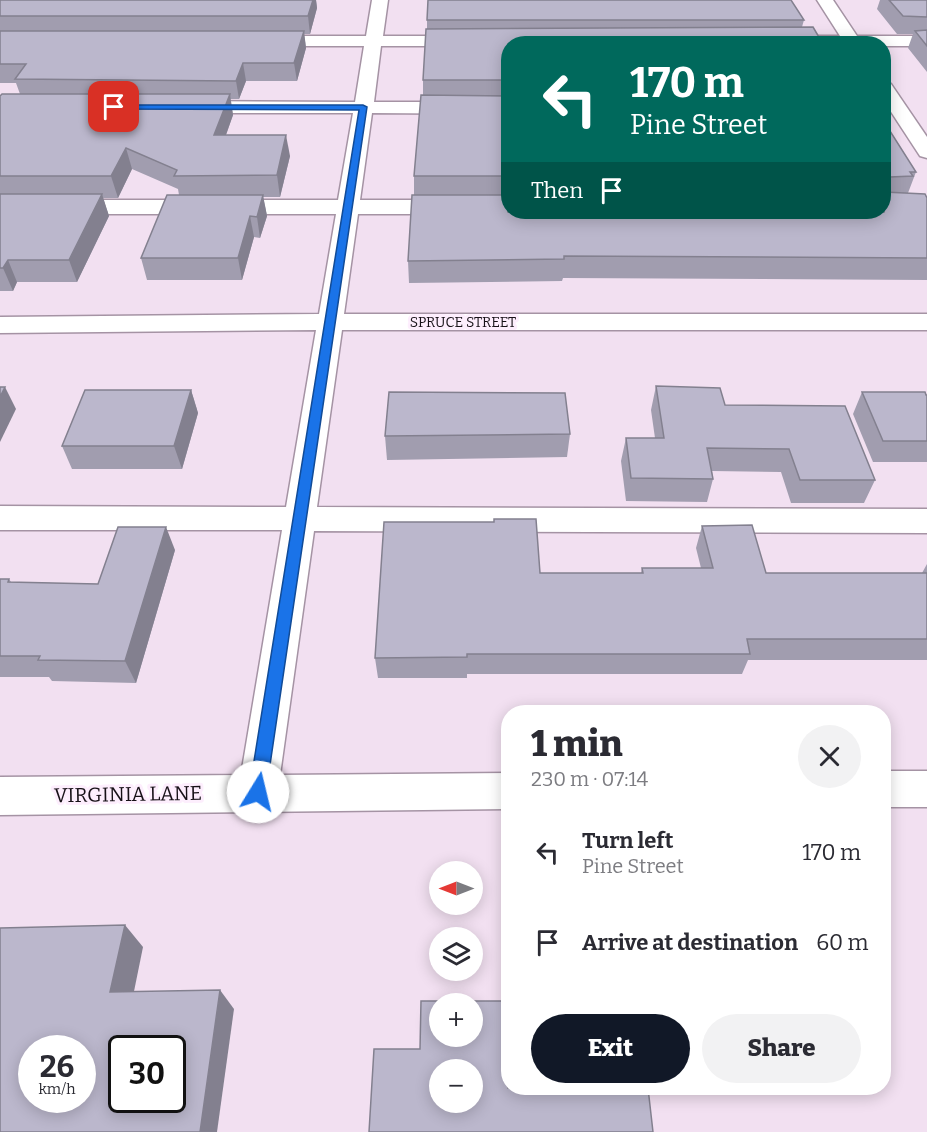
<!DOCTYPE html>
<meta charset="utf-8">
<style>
:root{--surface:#fff;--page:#f2f2f3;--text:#2b2b33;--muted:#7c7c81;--accent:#111827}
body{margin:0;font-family:Bitter,serif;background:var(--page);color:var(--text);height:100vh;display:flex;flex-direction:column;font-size:22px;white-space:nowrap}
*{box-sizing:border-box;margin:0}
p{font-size:20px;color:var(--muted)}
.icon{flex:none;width:33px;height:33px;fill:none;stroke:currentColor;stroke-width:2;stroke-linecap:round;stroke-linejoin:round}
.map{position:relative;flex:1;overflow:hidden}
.side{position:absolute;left:501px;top:705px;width:390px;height:390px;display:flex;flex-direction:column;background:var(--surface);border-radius:24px;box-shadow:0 3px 15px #0003}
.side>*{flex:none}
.top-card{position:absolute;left:501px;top:36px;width:390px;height:183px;border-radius:24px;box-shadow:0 3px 15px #0003;background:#00695c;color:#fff;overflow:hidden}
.needle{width:39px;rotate:270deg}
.tools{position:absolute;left:429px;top:861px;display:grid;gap:12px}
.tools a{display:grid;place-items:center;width:54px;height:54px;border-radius:50%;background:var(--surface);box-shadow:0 3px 15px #0003;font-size:30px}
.speed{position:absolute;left:18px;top:1035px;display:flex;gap:12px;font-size:30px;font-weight:700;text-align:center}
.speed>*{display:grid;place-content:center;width:78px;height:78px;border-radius:50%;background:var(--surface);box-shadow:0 3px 15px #0003;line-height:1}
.speed small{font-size:15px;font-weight:400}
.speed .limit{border:3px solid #111;border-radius:9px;background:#fff;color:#111}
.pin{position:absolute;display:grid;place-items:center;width:51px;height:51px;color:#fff;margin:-26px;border-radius:12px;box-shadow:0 3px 9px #0006}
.me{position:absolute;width:66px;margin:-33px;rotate:9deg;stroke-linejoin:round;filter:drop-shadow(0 0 4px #0008)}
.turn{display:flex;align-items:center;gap:21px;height:126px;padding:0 30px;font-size:27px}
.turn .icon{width:78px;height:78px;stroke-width:2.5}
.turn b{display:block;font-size:42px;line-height:51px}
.then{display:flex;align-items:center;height:57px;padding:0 30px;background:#0003;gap:12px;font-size:22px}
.round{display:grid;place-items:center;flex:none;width:63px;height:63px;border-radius:32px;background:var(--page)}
.headline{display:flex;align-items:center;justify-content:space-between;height:102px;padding:0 30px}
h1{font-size:36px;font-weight:800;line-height:45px}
.button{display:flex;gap:12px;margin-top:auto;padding:12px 30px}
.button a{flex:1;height:69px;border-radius:36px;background:var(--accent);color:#fff;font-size:24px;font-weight:800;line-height:69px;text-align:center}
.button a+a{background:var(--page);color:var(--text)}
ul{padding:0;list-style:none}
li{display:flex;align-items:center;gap:18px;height:90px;padding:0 30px}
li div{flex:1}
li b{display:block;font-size:22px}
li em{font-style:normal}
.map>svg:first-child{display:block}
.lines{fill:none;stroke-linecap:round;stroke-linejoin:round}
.minor-casing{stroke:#a593a4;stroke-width:3}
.minor{fill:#fff;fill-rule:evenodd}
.wall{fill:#a19daf}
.shaded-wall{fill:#83808f}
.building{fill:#bbb7cc;stroke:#83808f;stroke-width:1.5;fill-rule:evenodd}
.route{fill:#1a73e8;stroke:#114b97;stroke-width:1.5}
.labels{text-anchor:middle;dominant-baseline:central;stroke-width:6;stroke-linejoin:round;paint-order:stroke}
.far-street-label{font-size:14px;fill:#171117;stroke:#fdeefd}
.near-street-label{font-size:20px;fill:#171117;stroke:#fdeefd}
</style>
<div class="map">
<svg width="927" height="1132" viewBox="0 0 927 1132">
<rect width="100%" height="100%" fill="#f2e0f1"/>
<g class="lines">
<g class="minor-casing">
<g id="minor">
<path d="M372,0H388L383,36H469L475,37L477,41L475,45L469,46H381L374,102H508V114L372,113L360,200H508V212H516L508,214H358L344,314H927V330H342L317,507L927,509V533L314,531L280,775L508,773V809L0,815V777L241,775L282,530H0V506L286,507L316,330L0,333V317L319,314L336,214H0V200H338L353,113H186L179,111L176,107L179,103L186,101L355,102L364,46H260L254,45L252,41L254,37L260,36H366Z"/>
<path d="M817,0H833L857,36H927V46H884V44H769L768,41L770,37L776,36H840Z"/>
<path d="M884,82L891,84L927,137V158L920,156L884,101Z"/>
<rect x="884" y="771" width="43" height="36"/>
</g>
</g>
<use href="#minor" class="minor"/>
</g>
<g class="wall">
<path d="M0,0H316L317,8L310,34H304L306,48L297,81H246L239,99H230L233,115L226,135L290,156L280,197H263L267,216L260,238L254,237L242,280H147L141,258L179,195L178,189L132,169L118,198H103L109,216L77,282H17L13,291H0V96L20,94L16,83H0Z"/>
<path d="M880,0H927V72L908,48L913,34H897L877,9Z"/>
<path d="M427,20H804L802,27L508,44V212H884V131L916,172L908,193L927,198V280L563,278L562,281L409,283L408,261L414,195V176L423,95V80L427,29Z"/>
<path d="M656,386L725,405L875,480L864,503H791L781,472L712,471L713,479L707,502L626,501L621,461L626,438H655L651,410Z"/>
<path d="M191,390L198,413L182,469H72L62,446Z"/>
<path d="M862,392L927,395V462H873L853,414Z"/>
<path d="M570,434L567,457L387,460L385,436Z"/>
<path d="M702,526L766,573H922L927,564V660H748L742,674H467V678H378L375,658L540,573H641L642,568H701L696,548Z"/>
<path d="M175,550L136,683L52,681L49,677H0V579H9L11,582L98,584Z"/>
</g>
<g class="shaded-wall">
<path d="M313,0H316L317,8L310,34L308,16Z"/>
<path d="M304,31L306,48L297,81L294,63Z"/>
<path d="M243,63L246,81L239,99L236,81Z"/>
<path d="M230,94L233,115L218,157L214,135Z"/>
<path d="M286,135L290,156L280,197L277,175Z"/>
<path d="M126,148L132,169L118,198L111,176Z"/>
<path d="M102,194L109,216L77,282L69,260Z"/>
<path d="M263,195L267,216L260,238L257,217Z"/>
<path d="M250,216L254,237L242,280L238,258Z"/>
<path d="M8,260L17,282L13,291L3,268Z"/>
<path d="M5,387L16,409L0,442V397Z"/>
<path d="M191,390L198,413L182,469L174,446Z"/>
<path d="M166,527L175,550L136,683L125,661Z"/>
<path d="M125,925L143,947L130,1011L110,992Z"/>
<path d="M220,990L234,1009L217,1132H200Z"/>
</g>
<g class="building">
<path d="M0,0H313L308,16H0Z"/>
<path d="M428,0H791L804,20H427Z"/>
<path d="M889,0H927V17L903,16Z"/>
<path d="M813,27L823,44H508V80H423L426,29Z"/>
<path d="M927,30V46L915,31Z"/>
<path d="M0,31H304L294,63H243L236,81L15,79L26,64H0Z"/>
<path d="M2,94H230L214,135H286L277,175L174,176L177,170L126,148L111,176H0V96Z"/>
<path d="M421,95L508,96V176H414Z"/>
<path d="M884,131H890L916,172H910L913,176L890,177V188L884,189Z"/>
<path d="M884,192L925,194L927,198V258L564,256V259L408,261L412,195H508V212H884Z"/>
<path d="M0,194H102L69,260H8L3,268H0Z"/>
<path d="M167,195H263L257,217L250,216L238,258H141Z"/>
<path d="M656,386L720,388L725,405L845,406L875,480H800L789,449L707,448L713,479L631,478L626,438H664Z"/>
<path d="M0,387H5L0,397Z"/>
<path d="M85,390H191L174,446H62Z"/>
<path d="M389,392L565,393L570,434L385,436Z"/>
<path d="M862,392H925L926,395H927V441H883Z"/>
<path d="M494,519H536L540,573H643L642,568H713L702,526L752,525L766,573H927V639H747L750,654H467V657L375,658L384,522H494Z"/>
<path d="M118,527H166L125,661L38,660L40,656H0V579H9L8,582L98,584Z"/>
<path d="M125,925L110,992L220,990L200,1132H0V928ZM32,1048H82V1100H32ZM122,1048H172V1100H122Z"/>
<path d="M507,991H508V1088H648L653,1132H369L374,1049H420L421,1001H507ZM440,1004H472V1036H440ZM440,1070H472V1102H440Z"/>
</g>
<path class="route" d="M111,105H363L367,107L266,792L263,797L258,799L252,797L249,792L359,110L114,109L111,108Z"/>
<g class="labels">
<g class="far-street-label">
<text x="463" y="322">SPRUCE STREET</text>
</g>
<g class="near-street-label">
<text transform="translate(128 794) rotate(-1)">VIRGINIA LANE</text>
</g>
</g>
</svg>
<div class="tools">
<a><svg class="needle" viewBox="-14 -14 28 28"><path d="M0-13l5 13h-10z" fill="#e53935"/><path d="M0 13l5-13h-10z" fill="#7c7c81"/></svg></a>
<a><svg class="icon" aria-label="layers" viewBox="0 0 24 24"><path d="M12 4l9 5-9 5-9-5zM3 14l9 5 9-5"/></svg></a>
<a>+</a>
<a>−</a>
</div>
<div class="speed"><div>26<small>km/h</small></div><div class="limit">30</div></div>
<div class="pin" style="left:114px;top:107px;background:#d93025"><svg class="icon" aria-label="arrive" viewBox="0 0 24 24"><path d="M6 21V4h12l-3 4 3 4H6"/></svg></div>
<svg class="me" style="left:258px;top:792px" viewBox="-20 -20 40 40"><circle r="19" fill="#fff"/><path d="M0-13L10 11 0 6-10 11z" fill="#1a73e8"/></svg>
<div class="top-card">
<div class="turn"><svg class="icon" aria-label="left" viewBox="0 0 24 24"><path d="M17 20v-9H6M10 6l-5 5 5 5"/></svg><div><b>170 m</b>Pine Street</div></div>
<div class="then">Then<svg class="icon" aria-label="arrive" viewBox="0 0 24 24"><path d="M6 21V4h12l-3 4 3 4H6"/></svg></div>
</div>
<section class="side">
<div class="headline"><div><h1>1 min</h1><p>230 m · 07:14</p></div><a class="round"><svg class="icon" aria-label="close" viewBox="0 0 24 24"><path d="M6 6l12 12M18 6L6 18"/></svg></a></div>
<ul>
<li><svg class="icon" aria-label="left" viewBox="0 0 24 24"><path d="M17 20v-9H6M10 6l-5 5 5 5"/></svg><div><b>Turn left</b><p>Pine Street</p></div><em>170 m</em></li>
<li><svg class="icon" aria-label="arrive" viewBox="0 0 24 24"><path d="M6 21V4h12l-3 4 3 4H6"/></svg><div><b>Arrive at destination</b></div><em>60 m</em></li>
</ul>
<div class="button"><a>Exit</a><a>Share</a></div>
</section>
</div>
